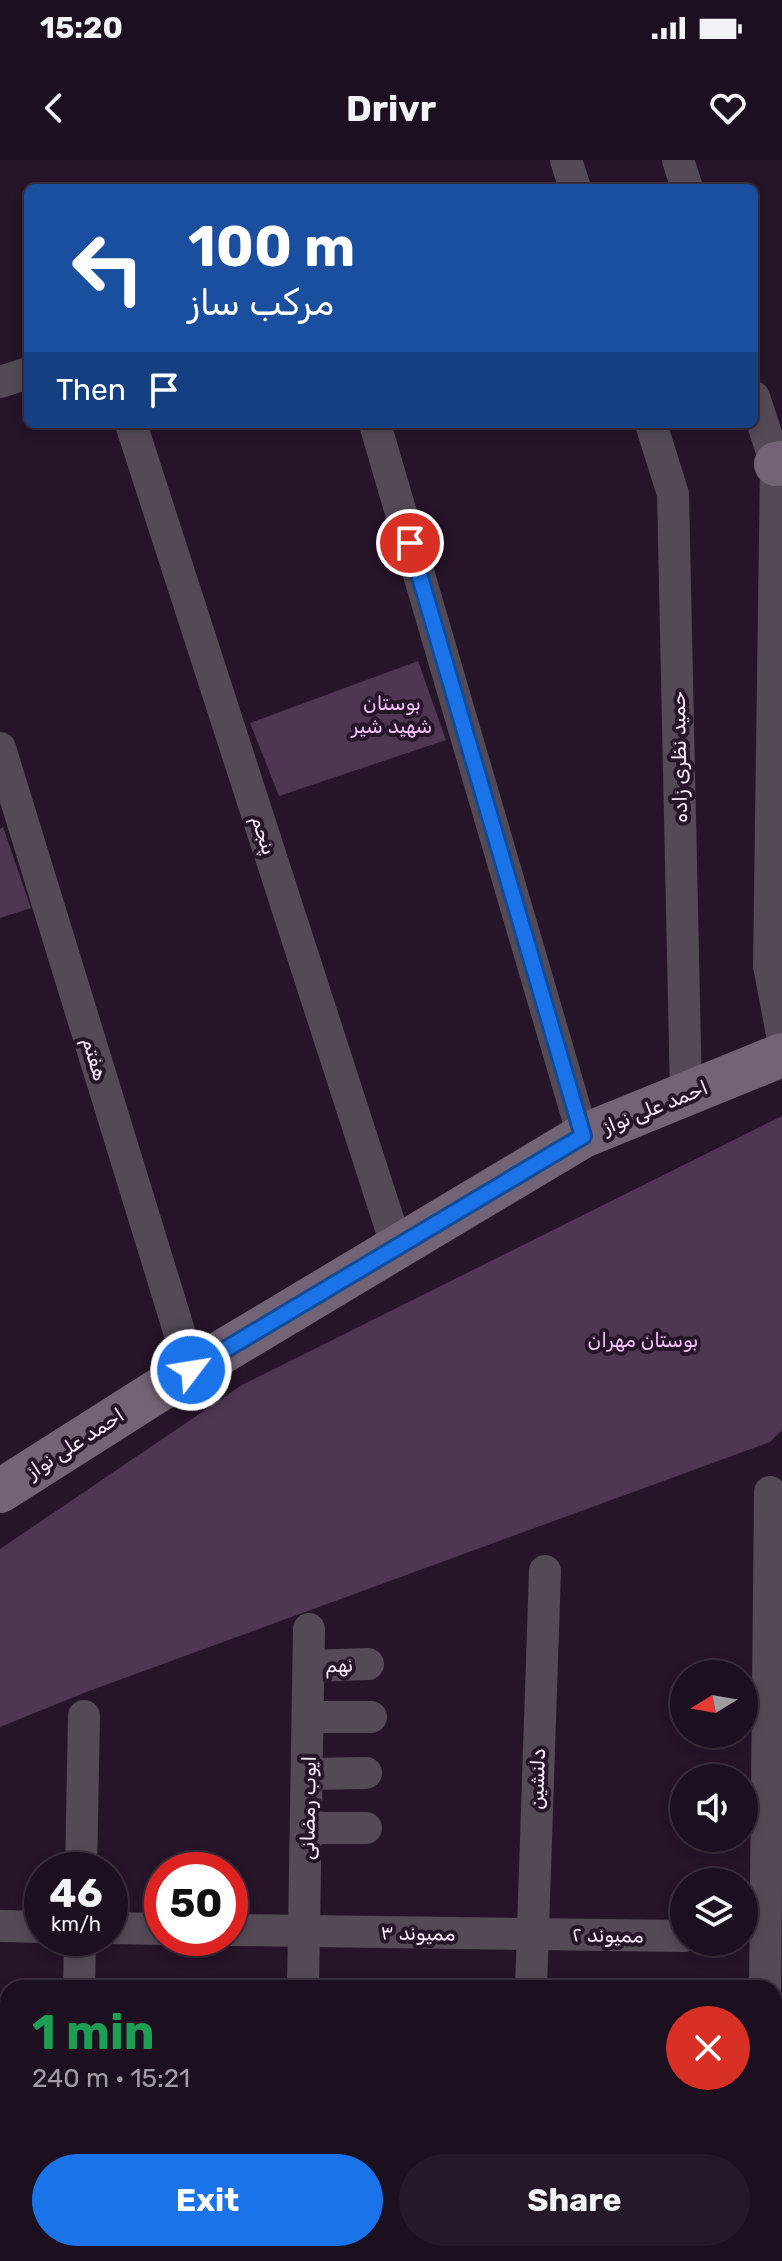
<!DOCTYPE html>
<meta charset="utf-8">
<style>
:root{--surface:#1c0f1f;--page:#251828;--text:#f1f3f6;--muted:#a09ca4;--line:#3a2f3d;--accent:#1a73e8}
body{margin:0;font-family:Rubik,Cairo,sans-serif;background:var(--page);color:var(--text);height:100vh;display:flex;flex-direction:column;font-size:30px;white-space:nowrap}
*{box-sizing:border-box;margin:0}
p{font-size:26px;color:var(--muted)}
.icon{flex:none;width:44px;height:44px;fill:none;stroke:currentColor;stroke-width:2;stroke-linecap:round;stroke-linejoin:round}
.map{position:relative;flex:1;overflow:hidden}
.sheet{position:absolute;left:0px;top:1820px;width:782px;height:282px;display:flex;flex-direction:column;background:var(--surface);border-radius:24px 24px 0 0;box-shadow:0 4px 12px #0003,0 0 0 2px var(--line)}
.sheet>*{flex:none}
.guide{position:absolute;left:24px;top:24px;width:734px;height:244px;border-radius:12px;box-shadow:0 4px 12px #0003,0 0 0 2px var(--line);background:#1a4fa0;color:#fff;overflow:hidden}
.needle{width:52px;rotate:259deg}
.fabs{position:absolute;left:670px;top:1500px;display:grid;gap:16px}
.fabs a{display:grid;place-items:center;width:88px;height:88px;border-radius:50%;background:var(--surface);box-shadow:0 4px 12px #0003,0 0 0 2px var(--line);font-size:40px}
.speed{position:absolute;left:24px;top:1692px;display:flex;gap:16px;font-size:40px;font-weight:700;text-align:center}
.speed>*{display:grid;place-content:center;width:104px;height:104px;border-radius:50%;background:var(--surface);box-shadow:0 4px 12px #0003,0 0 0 2px var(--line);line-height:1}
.speed small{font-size:20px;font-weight:400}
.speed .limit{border:12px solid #d22;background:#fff;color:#111}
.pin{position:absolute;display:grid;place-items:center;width:68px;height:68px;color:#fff;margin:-34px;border:4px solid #fff;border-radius:50%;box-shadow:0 2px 8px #0007}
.me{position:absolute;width:88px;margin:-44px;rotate:59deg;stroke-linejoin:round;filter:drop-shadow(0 0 6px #0008)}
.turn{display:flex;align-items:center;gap:28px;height:168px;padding:0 32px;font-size:36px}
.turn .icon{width:104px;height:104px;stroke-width:2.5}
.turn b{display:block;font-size:56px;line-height:68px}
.then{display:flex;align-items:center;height:76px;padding:0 32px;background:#0003;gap:16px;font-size:30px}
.round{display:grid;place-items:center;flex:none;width:84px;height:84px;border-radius:42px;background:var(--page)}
.overview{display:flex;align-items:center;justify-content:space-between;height:136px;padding:0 32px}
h1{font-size:48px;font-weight:700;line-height:60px;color:#1e9e55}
.primary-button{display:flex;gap:16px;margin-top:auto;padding:16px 32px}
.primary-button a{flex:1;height:92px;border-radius:48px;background:var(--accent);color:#fff;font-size:32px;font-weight:700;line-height:92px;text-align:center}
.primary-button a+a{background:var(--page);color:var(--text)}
.status{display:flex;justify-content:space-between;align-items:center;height:56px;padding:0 40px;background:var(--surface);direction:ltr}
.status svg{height:22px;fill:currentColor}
header{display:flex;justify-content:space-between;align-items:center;height:104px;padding:0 32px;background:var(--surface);font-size:36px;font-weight:700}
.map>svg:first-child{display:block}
.green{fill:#4f3653}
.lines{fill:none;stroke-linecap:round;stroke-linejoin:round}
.street{stroke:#534a55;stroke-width:32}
.secondary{stroke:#736475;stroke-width:44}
.route-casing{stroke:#114b97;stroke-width:20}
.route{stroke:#1a73e8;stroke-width:14}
.labels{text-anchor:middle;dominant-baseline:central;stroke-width:8;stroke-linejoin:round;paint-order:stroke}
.park-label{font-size:20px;fill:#f5c1fd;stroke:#261429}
.street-label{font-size:20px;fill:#f8ebfa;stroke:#261429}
</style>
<div class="status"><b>15:20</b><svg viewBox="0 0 49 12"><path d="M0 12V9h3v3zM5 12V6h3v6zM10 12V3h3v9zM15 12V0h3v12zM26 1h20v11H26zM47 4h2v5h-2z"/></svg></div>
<header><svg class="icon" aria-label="back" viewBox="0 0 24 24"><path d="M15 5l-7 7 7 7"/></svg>Drivr<svg class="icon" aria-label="heart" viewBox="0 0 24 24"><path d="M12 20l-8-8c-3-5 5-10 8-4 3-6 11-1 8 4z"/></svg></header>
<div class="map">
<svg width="782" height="2101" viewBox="0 0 782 2101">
<rect width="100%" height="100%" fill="#261429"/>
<g class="green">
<path d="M418,501L446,580L279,636L250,563Z"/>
<path d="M3,667L31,748L0,758V669Z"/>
<path d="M782,956V1270L770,1282L89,1531L0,1567V1389L242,1225Z"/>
</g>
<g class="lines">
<g class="street">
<path d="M566,0L575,28"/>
<path d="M678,0L687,28"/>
<path d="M0,222L28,213"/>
<path d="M754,237L776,304L769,806L782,874"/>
<path d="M131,264L397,1087"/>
<path d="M375,264L583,976"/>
<path d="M651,264L673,334L686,934"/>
<path d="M0,588L191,1210"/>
<path d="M310,1506L368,1504"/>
<path d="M310,1557H371"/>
<path d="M308,1614L366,1613"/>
<path d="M307,1668H366"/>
<path d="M81,1710L84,1556"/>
<path d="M0,1766L42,1767"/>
<path d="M110,1768L162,1769"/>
<path d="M230,1770L684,1776"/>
<path d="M79,1828L80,1778"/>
<path d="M303,1828L309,1469"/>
<path d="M531,1828L545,1411"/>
<path d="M765,1828L770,1332"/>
<path d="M296,2098L362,2097"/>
<path d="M75,2101V2094"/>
<path d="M529,2101V2094"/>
<path d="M761,2101V2094"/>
</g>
<g class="secondary">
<path d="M776,304L782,303"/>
<path d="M0,1331L170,1223L583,976L782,895"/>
</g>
</g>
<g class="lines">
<g class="route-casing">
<path id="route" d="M191,1210L583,976L410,383"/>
</g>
<use href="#route" class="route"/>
</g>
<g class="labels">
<g class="park-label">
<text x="392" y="543">بوستان<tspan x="392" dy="23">شهید شیر</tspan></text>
<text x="643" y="1180">بوستان مهران</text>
</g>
<g class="street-label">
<text transform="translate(679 597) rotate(-91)">حمید نظری زاده</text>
<text transform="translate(264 675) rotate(72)">پنجم</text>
<text transform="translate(95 899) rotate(73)">هفتم</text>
<text transform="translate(655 947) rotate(-22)">احمد علی نواز</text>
<text transform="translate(75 1283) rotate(-33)">احمد علی نواز</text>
<text transform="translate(339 1505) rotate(-2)">نهم</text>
<text transform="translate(537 1619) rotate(-88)">دلنشین</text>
<text transform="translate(308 1648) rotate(-89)">ایوب رمضانی</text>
<text transform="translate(418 1773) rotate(1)">ممیوند ۳</text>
<text transform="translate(608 1775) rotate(1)">ممیوند ۲</text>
</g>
</g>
</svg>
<div class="fabs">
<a><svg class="needle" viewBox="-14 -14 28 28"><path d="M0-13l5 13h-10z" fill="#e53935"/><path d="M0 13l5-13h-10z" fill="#a09ca4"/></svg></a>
<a><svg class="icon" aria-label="sound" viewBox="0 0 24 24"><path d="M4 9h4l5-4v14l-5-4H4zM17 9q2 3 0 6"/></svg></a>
<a><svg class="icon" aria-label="layers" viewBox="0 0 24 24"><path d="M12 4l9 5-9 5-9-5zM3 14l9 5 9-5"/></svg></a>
</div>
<div class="speed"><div>46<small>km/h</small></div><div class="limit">50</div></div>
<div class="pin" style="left:410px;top:383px;background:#d93025"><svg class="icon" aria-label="arrive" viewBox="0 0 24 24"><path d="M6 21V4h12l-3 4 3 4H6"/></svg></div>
<svg class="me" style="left:191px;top:1210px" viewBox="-20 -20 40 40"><circle r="17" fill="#1a73e8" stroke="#fff" stroke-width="3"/><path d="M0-11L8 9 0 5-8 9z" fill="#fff"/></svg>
<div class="guide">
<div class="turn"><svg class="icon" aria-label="left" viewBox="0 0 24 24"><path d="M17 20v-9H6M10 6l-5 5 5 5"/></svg><div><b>100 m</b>مرکب ساز</div></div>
<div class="then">Then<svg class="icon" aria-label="arrive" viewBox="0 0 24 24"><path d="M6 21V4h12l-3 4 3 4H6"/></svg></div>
</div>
<section class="sheet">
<div class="overview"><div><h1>1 min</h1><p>240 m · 15:21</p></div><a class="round" style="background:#d93025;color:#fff"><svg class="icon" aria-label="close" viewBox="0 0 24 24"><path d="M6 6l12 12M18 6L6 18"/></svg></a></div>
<div class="primary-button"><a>Exit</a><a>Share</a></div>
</section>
</div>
